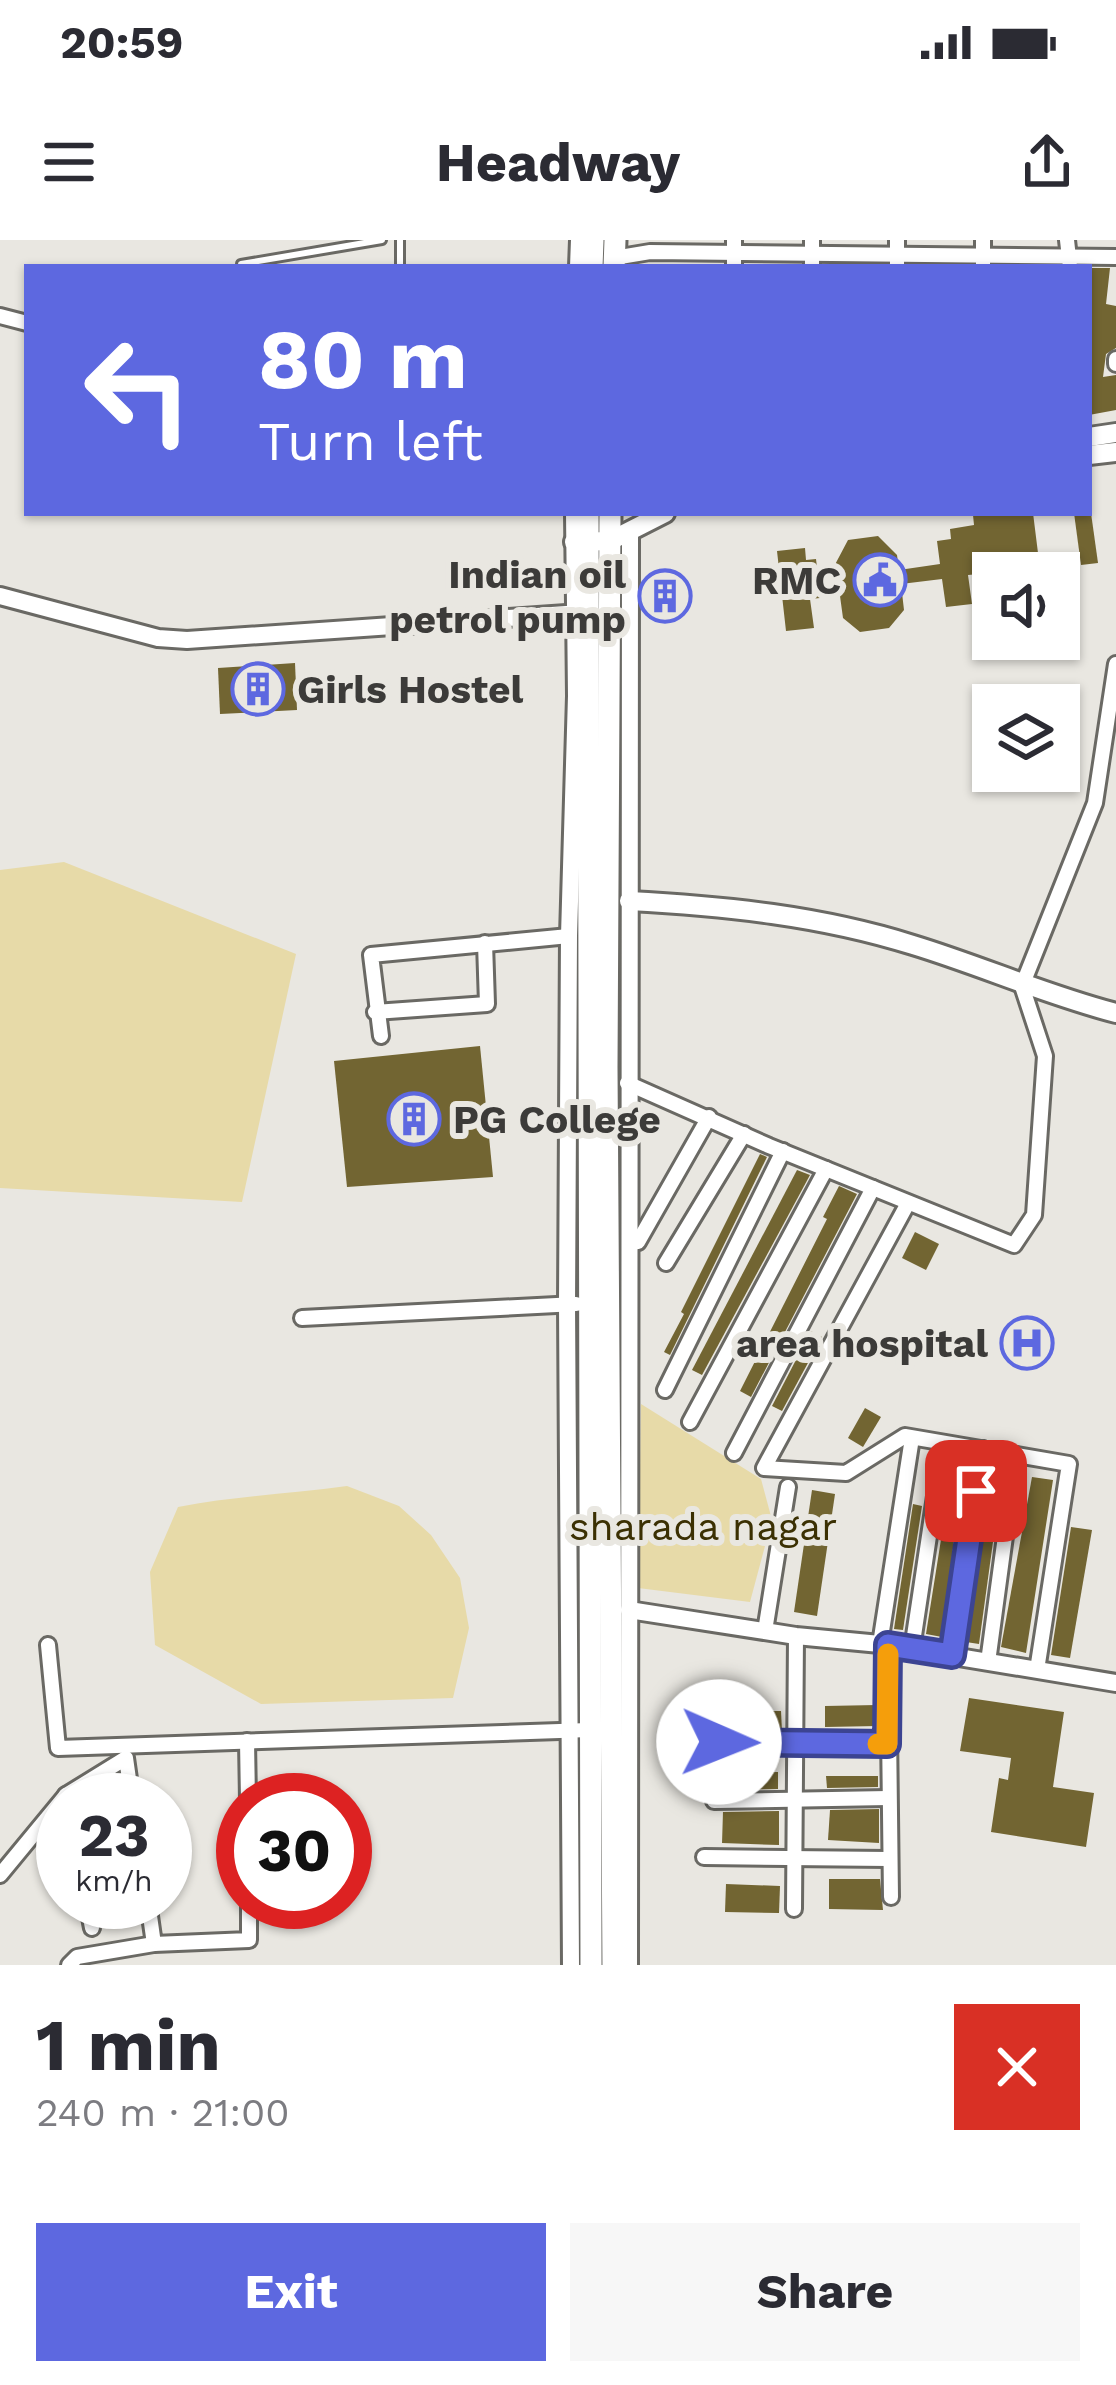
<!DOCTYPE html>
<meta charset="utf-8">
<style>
:root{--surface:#fff;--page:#f7f7f7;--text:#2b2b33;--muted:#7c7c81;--accent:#5d68e0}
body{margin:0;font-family:"Work Sans",sans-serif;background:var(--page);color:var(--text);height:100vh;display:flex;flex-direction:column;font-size:45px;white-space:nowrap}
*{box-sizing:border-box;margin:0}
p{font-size:39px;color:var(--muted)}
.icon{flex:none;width:66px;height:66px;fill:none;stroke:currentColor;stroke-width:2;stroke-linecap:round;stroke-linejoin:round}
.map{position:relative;height:1725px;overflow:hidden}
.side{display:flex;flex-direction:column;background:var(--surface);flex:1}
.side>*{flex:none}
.banner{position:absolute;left:24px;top:24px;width:1068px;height:252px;border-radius:0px;box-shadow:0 3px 9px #0004;background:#5d68e0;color:#fff;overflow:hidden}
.controls{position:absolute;left:972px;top:312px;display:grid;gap:24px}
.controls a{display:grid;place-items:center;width:108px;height:108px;border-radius:0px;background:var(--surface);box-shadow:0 3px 9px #0004;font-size:60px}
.speed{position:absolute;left:36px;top:1533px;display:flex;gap:24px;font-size:60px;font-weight:700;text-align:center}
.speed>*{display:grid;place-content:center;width:156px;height:156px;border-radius:50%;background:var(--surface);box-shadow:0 3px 9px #0004;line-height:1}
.speed small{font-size:30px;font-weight:400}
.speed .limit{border:18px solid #d22;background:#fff;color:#111}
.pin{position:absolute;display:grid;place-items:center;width:102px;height:102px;color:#fff;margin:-51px;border-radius:24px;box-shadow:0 6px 18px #0006}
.me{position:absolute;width:132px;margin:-66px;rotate:91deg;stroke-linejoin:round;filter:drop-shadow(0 0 9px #0008)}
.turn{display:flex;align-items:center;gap:42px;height:252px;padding:0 36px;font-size:54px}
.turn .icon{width:156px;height:156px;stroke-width:2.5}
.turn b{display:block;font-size:84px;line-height:102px}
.round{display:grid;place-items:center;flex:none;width:126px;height:126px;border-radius:0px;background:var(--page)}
.overview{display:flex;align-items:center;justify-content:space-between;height:204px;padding:0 36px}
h1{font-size:72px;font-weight:700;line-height:90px}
.button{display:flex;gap:24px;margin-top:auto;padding:24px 36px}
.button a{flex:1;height:138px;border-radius:0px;background:var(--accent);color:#fff;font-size:48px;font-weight:700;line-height:138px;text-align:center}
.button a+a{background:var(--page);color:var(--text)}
.status{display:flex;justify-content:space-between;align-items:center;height:84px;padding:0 60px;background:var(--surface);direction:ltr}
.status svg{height:33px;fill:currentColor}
header{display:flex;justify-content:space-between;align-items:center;height:156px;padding:0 36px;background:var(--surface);font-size:54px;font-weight:700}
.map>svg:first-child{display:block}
.green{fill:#e7daa8}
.building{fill:#726532}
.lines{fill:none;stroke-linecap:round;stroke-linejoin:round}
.service-casing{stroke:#6a6964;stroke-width:12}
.minor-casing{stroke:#6a6964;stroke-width:20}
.tertiary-casing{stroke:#6a6964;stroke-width:22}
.secondary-casing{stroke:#6a6964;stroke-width:24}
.trunk-casing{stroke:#6a6964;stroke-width:27}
.service{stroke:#fff;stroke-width:6}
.minor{stroke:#fff;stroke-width:14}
.tertiary{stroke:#fff;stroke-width:16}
.secondary{stroke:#fff;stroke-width:18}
.trunk{stroke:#fff;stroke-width:21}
.route-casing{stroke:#3c4492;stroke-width:30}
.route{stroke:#5d68e0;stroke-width:21}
.slow{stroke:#f59e0b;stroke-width:21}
.labels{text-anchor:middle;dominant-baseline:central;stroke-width:12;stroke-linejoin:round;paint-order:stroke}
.poi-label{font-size:39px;font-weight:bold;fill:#3c3b39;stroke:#e9e7e1;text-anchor:end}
.park-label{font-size:39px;fill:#3b3003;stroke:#e9e7e1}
</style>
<div class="status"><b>20:59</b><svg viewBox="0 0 49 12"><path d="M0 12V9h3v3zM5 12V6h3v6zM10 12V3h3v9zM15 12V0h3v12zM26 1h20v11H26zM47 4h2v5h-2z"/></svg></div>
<header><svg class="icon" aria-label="menu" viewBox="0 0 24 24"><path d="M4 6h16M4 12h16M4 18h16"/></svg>Headway<svg class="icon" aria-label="share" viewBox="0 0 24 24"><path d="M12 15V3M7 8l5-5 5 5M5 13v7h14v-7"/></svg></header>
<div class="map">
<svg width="1116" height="1725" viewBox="0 0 1116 1725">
<rect width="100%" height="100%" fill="#e9e7e1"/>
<g class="green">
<path d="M64,622L296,714L242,962L0,948V630Z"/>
<path d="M641,1164L761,1239L772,1280L750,1362L638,1348Z"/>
<path d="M347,1246L399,1266L431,1295L460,1338L469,1388L453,1458L261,1464L155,1405L150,1332L178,1267C234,1256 290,1254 347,1246Z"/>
</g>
<g class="building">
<path d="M1089,28H1110L1106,64L1116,66V108L1106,114L1103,137L1116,135V170L1089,175Z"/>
<path d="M1033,273L1040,329L968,335L972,364L946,367L942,339L901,344L904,370L889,388L860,392L843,378L840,356L810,359L814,388L786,391L777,311L805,308L806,320L816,319L820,353L848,300L878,296L897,315L899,330L940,324L937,301L951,299L950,289L974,285L973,275Z"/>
<path d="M1074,273H1091L1098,323L1081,325Z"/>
<path d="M680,339L681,372H649V340Z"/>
<path d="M295,423L297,470L220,474L218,428Z"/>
<path d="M480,806L493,937L347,947L334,821Z"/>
<path d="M760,914L767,917L670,1115L664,1112L684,1074L681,1072Z"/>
<path d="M797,930L810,935L702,1135L692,1130Z"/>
<path d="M839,946L857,954L751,1157L740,1151L827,979L823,977Z"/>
<path d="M915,992L939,1004L926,1030L902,1018Z"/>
<path d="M811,1091L822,1097L782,1171L772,1166Z"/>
<path d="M865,1168L881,1177L863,1207L848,1198Z"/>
<path d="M992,1227L1003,1229L979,1404L966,1402Z"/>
<path d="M1032,1237L1053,1240L1026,1413L1001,1407Z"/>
<path d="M812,1250L835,1254L817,1376L794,1372Z"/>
<path d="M913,1264L922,1266L903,1390L894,1389Z"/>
<path d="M946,1268L962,1270L958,1301L954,1300L942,1397L926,1394Z"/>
<path d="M1071,1287L1092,1290L1070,1418L1051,1415Z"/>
<path d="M969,1458L1064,1472L1053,1547L1094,1553L1086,1607L991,1592L999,1538L1008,1540L1011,1518L960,1511Z"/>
<path d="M877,1465L878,1486L825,1487V1466Z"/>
<path d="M722,1471H781L782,1492L722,1491Z"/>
<path d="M778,1532V1549L713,1550V1533Z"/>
<path d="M826,1536H878V1547L827,1548Z"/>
<path d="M879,1569V1603L828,1600L830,1570Z"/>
<path d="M779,1571V1605L722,1603L723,1572Z"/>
<path d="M829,1639H880L883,1670L829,1669Z"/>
<path d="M726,1644L780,1646L779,1673L725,1672Z"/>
</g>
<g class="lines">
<g class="service-casing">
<g id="service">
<path d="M400,0V27"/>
<path d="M241,27V24L382,0"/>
</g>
</g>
<g class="minor-casing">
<g id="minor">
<path d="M734,0V27"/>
<path d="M983,0V27"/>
<path d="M1067,0L1070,27"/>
<path d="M614,18L650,12L1116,17"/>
<path d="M812,27V0"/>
<path d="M897,27V0"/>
<path d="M0,76L27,83"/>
<path d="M1116,119V124"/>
<path d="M375,772L487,764L485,703"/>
<path d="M381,796L371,715L569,696"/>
<path d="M627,843L769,906L1014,1005L1034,975L1045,816L1022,746L1095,563L1116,424"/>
<path d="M908,963L764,1228L846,1233L905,1196L1069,1224L1037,1430"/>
<path d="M629,1003L638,1002L709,877"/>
<path d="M666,1023L744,894"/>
<path d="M302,1078L576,1064"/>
<path d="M665,1150L783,911"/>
<path d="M690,1182L826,929"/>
<path d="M734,1213L873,948"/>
<path d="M765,1391L788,1247"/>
<path d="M880,1404L912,1198"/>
<path d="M48,1405L58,1508L589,1490"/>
<path d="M888,1405L891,1657"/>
<path d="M912,1409L943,1203"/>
<path d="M952,1416L983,1209"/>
<path d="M988,1422L1016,1215"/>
<path d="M247,1501L248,1560"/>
<path d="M719,1502L888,1505"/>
<path d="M67,1560L66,1555L126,1518L132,1560"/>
<path d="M714,1561L888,1558"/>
<path d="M704,1617L889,1619"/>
<path d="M0,1635L66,1555"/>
<path d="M87,1662L92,1688"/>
<path d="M148,1662L154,1704L249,1700V1662"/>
<path d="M794,1669L796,1396"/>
<path d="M69,1725L77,1717L154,1704"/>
</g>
</g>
<g class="tertiary-casing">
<g id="tertiary">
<path d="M578,27L579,0"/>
<path d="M0,356L158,398L187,400L581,373"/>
<path d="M629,1370L796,1396L880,1404L1116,1443"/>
<path d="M571,1725L567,1064L569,696L576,456L574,273"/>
<path d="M629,1725L630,293"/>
</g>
</g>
<g class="secondary-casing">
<g id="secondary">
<path d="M1089,197L1116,193"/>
<path d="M1089,215L1116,212"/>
<path d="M574,302L610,301L665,273"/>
<path d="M629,661C725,666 821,676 913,705C982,726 1046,755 1116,773"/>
</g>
</g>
<g class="trunk-casing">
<g id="trunk">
<path d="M592,27L593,0"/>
<path d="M614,27L615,0"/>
<path d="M588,273L591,1725"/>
<path d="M610,273L607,827L613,1725"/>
</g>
</g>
<use href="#service" class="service"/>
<use href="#minor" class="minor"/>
<use href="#tertiary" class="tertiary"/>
<use href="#secondary" class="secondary"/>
<use href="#trunk" class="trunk"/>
</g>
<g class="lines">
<g class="route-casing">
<path id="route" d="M719,1502L887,1504L888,1405L952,1415L976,1251"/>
</g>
<use href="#route" class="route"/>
<path class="slow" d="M878,1504H887L888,1414"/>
</g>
<defs>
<g id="civic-ring" transform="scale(2.7)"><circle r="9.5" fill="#e9e7e1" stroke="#5d68e0" stroke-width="1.5"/><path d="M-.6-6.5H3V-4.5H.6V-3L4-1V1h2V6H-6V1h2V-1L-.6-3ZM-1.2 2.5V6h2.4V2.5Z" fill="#5d68e0"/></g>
<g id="building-ring" transform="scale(2.7)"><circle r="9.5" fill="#e9e7e1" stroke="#5d68e0" stroke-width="1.5"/><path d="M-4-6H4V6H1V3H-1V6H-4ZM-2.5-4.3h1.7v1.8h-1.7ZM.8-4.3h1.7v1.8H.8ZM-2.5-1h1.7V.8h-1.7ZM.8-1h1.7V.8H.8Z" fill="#5d68e0"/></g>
<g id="hospital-ring" transform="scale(2.7)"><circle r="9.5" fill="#e9e7e1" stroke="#5d68e0" stroke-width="1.5"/><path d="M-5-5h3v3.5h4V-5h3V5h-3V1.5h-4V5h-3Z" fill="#5d68e0"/></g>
</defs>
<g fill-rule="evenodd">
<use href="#civic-ring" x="880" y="340"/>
<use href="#building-ring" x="665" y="356"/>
<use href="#building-ring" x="258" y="449"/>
<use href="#building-ring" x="414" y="879"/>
<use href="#hospital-ring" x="1027" y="1103"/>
</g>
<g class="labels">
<g class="poi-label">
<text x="626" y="334">Indian oil<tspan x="626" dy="45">petrol pump</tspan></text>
<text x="841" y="340">RMC</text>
<text x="297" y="449" text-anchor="start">Girls Hostel</text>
<text x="453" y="879" text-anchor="start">PG College</text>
<text x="988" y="1103">area hospital</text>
</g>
<g class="park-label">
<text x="703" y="1286">sharada nagar</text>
</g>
</g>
</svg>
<div class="controls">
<a><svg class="icon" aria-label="sound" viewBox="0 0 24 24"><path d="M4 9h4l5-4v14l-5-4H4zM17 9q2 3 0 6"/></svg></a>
<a><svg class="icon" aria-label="layers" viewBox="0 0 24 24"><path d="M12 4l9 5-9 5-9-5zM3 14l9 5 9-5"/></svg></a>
</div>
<div class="speed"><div>23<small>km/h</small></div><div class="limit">30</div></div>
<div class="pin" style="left:976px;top:1251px;background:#d93025"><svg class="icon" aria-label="arrive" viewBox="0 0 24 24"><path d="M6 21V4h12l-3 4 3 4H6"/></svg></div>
<svg class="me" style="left:719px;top:1502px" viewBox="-20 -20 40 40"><circle r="19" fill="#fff"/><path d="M0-13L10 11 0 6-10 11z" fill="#5d68e0"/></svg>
<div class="banner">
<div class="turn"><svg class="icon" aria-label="left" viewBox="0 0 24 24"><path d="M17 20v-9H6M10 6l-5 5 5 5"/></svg><div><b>80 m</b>Turn left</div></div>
</div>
</div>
<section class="side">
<div class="overview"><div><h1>1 min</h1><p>240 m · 21:00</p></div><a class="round" style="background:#d93025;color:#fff"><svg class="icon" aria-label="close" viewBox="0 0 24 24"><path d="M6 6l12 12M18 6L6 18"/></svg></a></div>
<div class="button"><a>Exit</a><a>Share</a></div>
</section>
